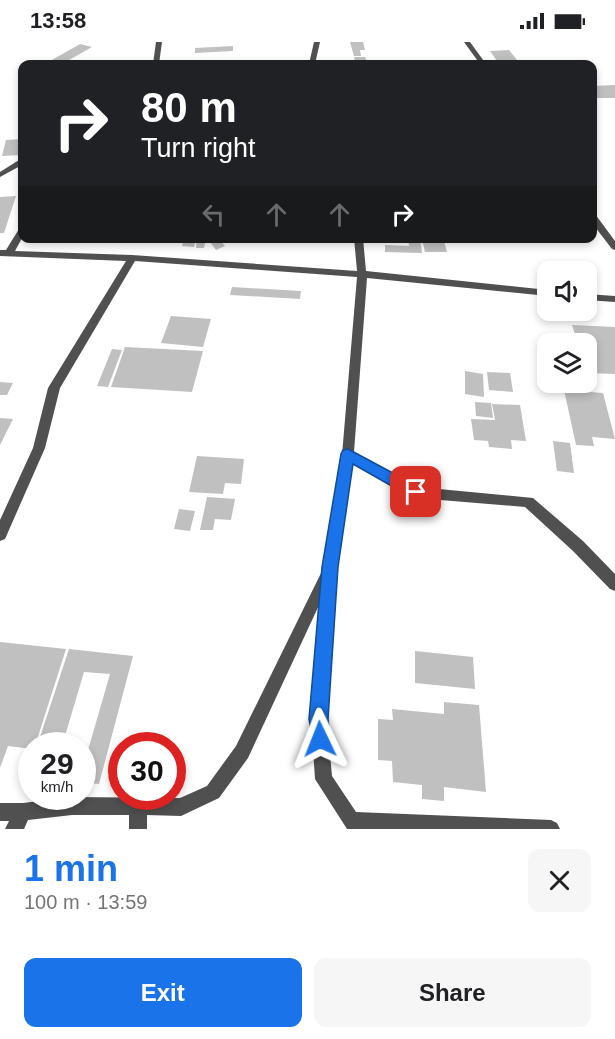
<!DOCTYPE html>
<meta charset="utf-8">
<style>
:root{--surface:#fff;--page:#f6f6f6;--text:#202124;--muted:#757577;--accent:#1a73e8}
body{margin:0;font-family:Helvetica,sans-serif;background:var(--page);color:var(--text);height:100vh;display:flex;flex-direction:column;font-size:22px;white-space:nowrap}
*{box-sizing:border-box;margin:0}
p{font-size:20px;color:var(--muted)}
.icon{flex:none;width:33px;height:33px;fill:none;stroke:currentColor;stroke-width:2;stroke-linecap:round;stroke-linejoin:round}
.map{position:relative;height:787px;overflow:hidden}
.panel{display:flex;flex-direction:column;background:var(--surface);flex:1}
.panel>*{flex:none}
.banner{position:absolute;left:18px;top:18px;width:579px;height:183px;border-radius:12px;box-shadow:0 3px 9px #0003;background:#202124;color:#fff;overflow:hidden}
.fabs{position:absolute;left:537px;top:219px;display:grid;gap:12px}
.fabs a{display:grid;place-items:center;width:60px;height:60px;border-radius:12px;background:var(--surface);box-shadow:0 3px 9px #0003;font-size:30px}
.speed{position:absolute;left:18px;top:690px;display:flex;gap:12px;font-size:30px;font-weight:700;text-align:center}
.speed>*{display:grid;place-content:center;width:78px;height:78px;border-radius:50%;background:var(--surface);box-shadow:0 3px 9px #0003;line-height:1}
.speed small{font-size:15px;font-weight:400}
.speed .limit{border:9px solid #d22;background:#fff;color:#111}
.pin{position:absolute;display:grid;place-items:center;width:51px;height:51px;color:#fff;margin:-26px;border-radius:12px;box-shadow:0 3px 9px #0006}
.me{position:absolute;width:66px;margin:-33px;rotate:358deg;stroke-linejoin:round;filter:drop-shadow(0 0 4px #0008)}
.turn{display:flex;align-items:center;gap:21px;height:126px;padding:0 24px;font-size:27px}
.turn .icon{width:78px;height:78px;stroke-width:2.5}
.turn b{display:block;font-size:42px;line-height:51px}
.lanes{display:flex;align-items:center;height:57px;padding:0 24px;background:#0003;justify-content:center;gap:30px;direction:ltr}
.lanes .off{opacity:.35}
.round{display:grid;place-items:center;flex:none;width:63px;height:63px;border-radius:12px;background:var(--page)}
.summary{display:flex;align-items:center;justify-content:space-between;height:102px;padding:0 24px}
h1{font-size:36px;font-weight:700;line-height:45px;color:var(--accent)}
.primary-button{display:flex;gap:12px;margin-top:auto;padding:12px 24px}
.primary-button a{flex:1;height:69px;border-radius:12px;background:var(--accent);color:#fff;font-size:24px;font-weight:700;line-height:69px;text-align:center}
.primary-button a+a{background:var(--page);color:var(--text)}
.status{display:flex;justify-content:space-between;align-items:center;height:42px;padding:0 30px;background:var(--surface);direction:ltr}
.status svg{height:16px;fill:currentColor}
.map>svg:first-child{display:block}
.building{fill:#c0c0c0}
.lines{fill:none;stroke-linecap:round;stroke-linejoin:round}
.minor{fill:#505050;fill-rule:evenodd}
.route{fill:#1a73e8;stroke:#114b97;stroke-width:1.5}
</style>
<div class="status"><b>13:58</b><svg viewBox="0 0 49 12"><path d="M0 12V9h3v3zM5 12V6h3v6zM10 12V3h3v9zM15 12V0h3v12zM26 1h20v11H26zM47 4h2v5h-2z"/></svg></div>
<div class="map">
<svg width="615" height="787" viewBox="0 0 615 787">
<rect width="100%" height="100%" fill="#fff"/>
<g class="building">
<path d="M350,0H363L365,8H360L361,14H354Z"/>
<path d="M80,2L92,5L62,22L50,19Z"/>
<path d="M233,4V9L195,11V6Z"/>
<path d="M509,8L517,18L497,19L490,9Z"/>
<path d="M354,15H365L368,22H356Z"/>
<path d="M615,43V56H592V44Z"/>
<path d="M22,97V113L2,114L6,98Z"/>
<path d="M16,154L4,191H0V155Z"/>
<path d="M123,196H156L155,200L122,199Z"/>
<path d="M184,196H196L194,205L182,204Z"/>
<path d="M197,196H206L204,206H196Z"/>
<path d="M207,196H218L225,204L216,208Z"/>
<path d="M408,196H420L422,211L385,210V203L409,204Z"/>
<path d="M422,197L444,199L447,210H425Z"/>
<path d="M232,245L301,249L300,257L230,253Z"/>
<path d="M171,274L211,277L203,305L161,301Z"/>
<path d="M572,283L615,285V332L586,331V302H578Z"/>
<path d="M125,305L203,309L192,350L111,345Z"/>
<path d="M112,307L122,308L108,345L97,344Z"/>
<path d="M465,329L483,332L484,355L465,352Z"/>
<path d="M487,330L510,331L513,350L489,348Z"/>
<path d="M0,340L13,341L7,353H0Z"/>
<path d="M564,348L603,351L615,397L592,395L594,404L576,403Z"/>
<path d="M475,360L491,361L493,376L476,374Z"/>
<path d="M492,362L520,363L526,399L511,398L512,407L489,405L488,399L474,398L471,377L495,378Z"/>
<path d="M0,376L13,377L0,403Z"/>
<path d="M553,399L570,401L574,431L557,429Z"/>
<path d="M197,414L244,417L241,442L225,441L223,452L189,450Z"/>
<path d="M207,455L235,457L231,478L215,477L213,488H200Z"/>
<path d="M179,467L195,469L190,489L174,487Z"/>
<path d="M0,600L66,607L35,704H32V707L8,704L0,726Z"/>
<path d="M69,607L133,614L99,742L82,740V729L110,632L84,630L62,704H37Z"/>
<path d="M415,609L473,615L475,647L415,641Z"/>
<path d="M444,660L479,663L486,750L444,745V759L422,757V743L393,740L392,719L378,718V677L393,678L392,667L444,672Z"/>
</g>
<g class="lines">
<g class="minor">
<path d="M156,0H162L159,22H153Z"/>
<path d="M314,0H320L315,22H309Z"/>
<path d="M464,0H470L486,22H480Z"/>
<path d="M19,118H22V123L0,135V130Z"/>
<path d="M592,172H595L615,199V208L612,207L592,181Z"/>
<path d="M22,186V196L15,209L132,213L357,229L354,196H363L366,229L548,248V254L367,236L354,410L418,445L533,456L583,499L615,532V549L610,547L573,509L525,465L416,456L353,422L337,525L327,677L332,734L356,770L551,778L557,781L560,787H347L315,737L311,677L320,561L248,716L219,756L181,774L147,773V787H129V773H72L28,778L24,787H5L9,779H0V761H23L72,755L180,756L207,744L236,704L323,527L342,413L357,235L135,219L60,346L45,406L5,497L0,499V478L33,406L48,346L126,219L0,214V208H6L19,187Z"/>
<path d="M586,252L615,254V260L586,258Z"/>
</g>
</g>
<path class="route" d="M348,407L421,446L423,450L421,455L416,457L411,455L353,422L338,525L328,677L330,697L327,704L320,707L314,704L309,677L322,525L341,412L343,408Z"/>
</svg>
<div class="fabs">
<a><svg class="icon" aria-label="sound" viewBox="0 0 24 24"><path d="M4 9h4l5-4v14l-5-4H4zM17 9q2 3 0 6"/></svg></a>
<a><svg class="icon" aria-label="layers" viewBox="0 0 24 24"><path d="M12 4l9 5-9 5-9-5zM3 14l9 5 9-5"/></svg></a>
</div>
<div class="speed"><div>29<small>km/h</small></div><div class="limit">30</div></div>
<div class="pin" style="left:416px;top:450px;background:#d93025"><svg class="icon" aria-label="arrive" viewBox="0 0 24 24"><path d="M6 21V4h12l-3 4 3 4H6"/></svg></div>
<svg class="me" style="left:320px;top:697px" viewBox="-20 -20 40 40"><path d="M0-17L14 15 0 8-14 15z" fill="#1a73e8" stroke="#fff" stroke-width="4"/></svg>
<div class="banner">
<div class="turn"><svg class="icon" aria-label="right" viewBox="0 0 24 24"><path d="M7 20v-9h11M14 6l5 5-5 5"/></svg><div><b>80 m</b>Turn right</div></div>
<div class="lanes"><svg class="icon off" aria-label="left" viewBox="0 0 24 24"><path d="M17 20v-9H6M10 6l-5 5 5 5"/></svg><svg class="icon off" aria-label="ahead" viewBox="0 0 24 24"><path d="M12 20V5M6 11l6-6 6 6"/></svg><svg class="icon off" aria-label="ahead" viewBox="0 0 24 24"><path d="M12 20V5M6 11l6-6 6 6"/></svg><svg class="icon" aria-label="right" viewBox="0 0 24 24"><path d="M7 20v-9h11M14 6l5 5-5 5"/></svg></div>
</div>
</div>
<section class="panel">
<div class="summary"><div><h1>1 min</h1><p>100 m · 13:59</p></div><a class="round"><svg class="icon" aria-label="close" viewBox="0 0 24 24"><path d="M6 6l12 12M18 6L6 18"/></svg></a></div>
<div class="primary-button"><a>Exit</a><a>Share</a></div>
</section>
